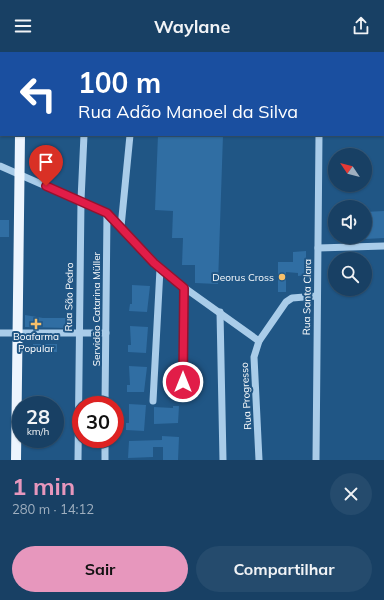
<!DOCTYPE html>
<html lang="pt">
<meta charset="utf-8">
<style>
:root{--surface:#184064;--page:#254b6d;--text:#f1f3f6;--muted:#9fafbf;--line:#365978;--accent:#e797bd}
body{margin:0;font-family:Mulish,sans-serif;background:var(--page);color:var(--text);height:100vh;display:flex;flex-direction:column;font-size:15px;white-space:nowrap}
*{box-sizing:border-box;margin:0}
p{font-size:13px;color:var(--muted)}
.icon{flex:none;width:22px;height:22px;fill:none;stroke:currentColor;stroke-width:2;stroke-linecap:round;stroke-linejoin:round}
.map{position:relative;height:408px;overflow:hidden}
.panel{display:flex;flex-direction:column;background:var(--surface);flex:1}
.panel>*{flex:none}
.hud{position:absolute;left:0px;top:0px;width:384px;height:84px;box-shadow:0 1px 3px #0004,0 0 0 1px var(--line);background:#1a4fa0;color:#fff;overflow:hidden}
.needle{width:26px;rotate:305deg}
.fabs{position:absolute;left:328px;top:96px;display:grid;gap:8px}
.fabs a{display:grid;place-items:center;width:44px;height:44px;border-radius:50%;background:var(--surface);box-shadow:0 1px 3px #0004,0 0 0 1px var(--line);font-size:20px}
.speed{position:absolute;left:12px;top:344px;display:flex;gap:8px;font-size:20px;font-weight:700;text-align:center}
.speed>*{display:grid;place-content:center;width:52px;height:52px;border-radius:50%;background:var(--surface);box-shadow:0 1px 3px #0004,0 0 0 1px var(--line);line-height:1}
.speed small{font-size:10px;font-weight:400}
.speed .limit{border:6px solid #d22;background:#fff;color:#111}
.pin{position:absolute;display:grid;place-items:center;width:34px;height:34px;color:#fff;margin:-41px -17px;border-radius:50% 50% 50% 0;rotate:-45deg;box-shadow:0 0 4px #0007}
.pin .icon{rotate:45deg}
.me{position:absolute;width:44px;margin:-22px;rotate:0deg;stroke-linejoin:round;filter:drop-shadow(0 0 3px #0008)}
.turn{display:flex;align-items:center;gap:14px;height:84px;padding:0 12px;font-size:18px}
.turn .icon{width:52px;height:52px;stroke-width:2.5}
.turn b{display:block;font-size:28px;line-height:34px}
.round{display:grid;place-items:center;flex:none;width:42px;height:42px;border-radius:21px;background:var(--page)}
.summary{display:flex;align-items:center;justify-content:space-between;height:68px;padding:0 12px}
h1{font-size:24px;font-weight:700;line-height:30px;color:var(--accent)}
.cta{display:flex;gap:8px;margin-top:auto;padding:8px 12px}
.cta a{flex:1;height:46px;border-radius:24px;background:var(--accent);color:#111;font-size:16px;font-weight:700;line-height:46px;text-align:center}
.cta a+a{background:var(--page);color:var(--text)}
header{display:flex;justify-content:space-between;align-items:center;height:52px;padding:0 12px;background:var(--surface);font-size:18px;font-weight:700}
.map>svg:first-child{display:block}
.building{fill:#306ea3}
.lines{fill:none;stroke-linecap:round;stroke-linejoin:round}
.minor{stroke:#a9cce9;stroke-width:7}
.major{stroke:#edf5fe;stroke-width:10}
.route-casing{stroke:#92132f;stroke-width:10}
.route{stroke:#e11d48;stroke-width:7}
.poi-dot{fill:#f7c06a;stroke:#205685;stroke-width:1.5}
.labels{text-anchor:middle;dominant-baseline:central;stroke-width:4;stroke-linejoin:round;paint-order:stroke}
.poi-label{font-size:10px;fill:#fff;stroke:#205685;text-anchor:end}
.street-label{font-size:10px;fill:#fff;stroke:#205685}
</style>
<header><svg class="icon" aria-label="menu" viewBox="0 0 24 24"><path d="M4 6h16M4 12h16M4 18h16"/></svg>Waylane<svg class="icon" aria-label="share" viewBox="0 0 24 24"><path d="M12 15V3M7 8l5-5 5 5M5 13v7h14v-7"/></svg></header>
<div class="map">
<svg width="384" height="408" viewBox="0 0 384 408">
<rect width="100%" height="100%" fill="#205685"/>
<g class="building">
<path d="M158,83H223L218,232L195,231V213H182L183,186H172L173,159L155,158Z"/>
<path d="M384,159V186L365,187V160Z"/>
<rect x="0" y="168" width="9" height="17"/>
<path d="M306,199V223L298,224V221L286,220V240H278V210H293V200Z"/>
<path d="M132,233L150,234L147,260L129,259L130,252H132Z"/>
<path d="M25,263L43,266H68V276L25,275Z"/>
<path d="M130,274L148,275L146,301L128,300V293H131Z"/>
<rect x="33" y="292" width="24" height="8"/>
<path d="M129,314L147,315L144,340H127V333H130Z"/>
<path d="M129,352L146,353L144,379L126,378V371H129Z"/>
<path d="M173,354H179L178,371L154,372V355L173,356Z"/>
<path d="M162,384L179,385L178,408H163V395H153V405L128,406L129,389L162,388Z"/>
</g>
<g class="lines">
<g class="minor">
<path d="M89,1V0"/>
<path d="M134,1V0"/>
<path d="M268,1V0"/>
<path d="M320,1V0"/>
<path d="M0,114L107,161L168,224L259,289"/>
<path d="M121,175L130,83"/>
<path d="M318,196L384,194"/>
<path d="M220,260L223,408"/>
<path d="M0,281H106"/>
<path d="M183,330L184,236"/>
<path d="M153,349L160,217"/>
<path d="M105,353L107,161"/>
<path d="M78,408L81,148L84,83"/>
<path d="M105,408V387"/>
<path d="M259,408L254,305L259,289L286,250L292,246L317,244"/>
<path d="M316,408L319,83"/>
</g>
<g class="major">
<path d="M22,1V0"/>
<path d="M16,408L20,83"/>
</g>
</g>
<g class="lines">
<g class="route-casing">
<path id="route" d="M46,134L107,161L154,211L184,236L183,330"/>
</g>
<use href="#route" class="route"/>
</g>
<g class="poi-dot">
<circle cx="282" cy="225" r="4"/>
<path d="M34 266h4v4h4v4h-4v4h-4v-4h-4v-4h4z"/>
</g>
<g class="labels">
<g class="poi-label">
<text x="274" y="225">Deorus Cross</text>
<text x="36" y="284" text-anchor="middle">Boafarma<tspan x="36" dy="12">Popular</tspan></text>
</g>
<g class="street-label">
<text transform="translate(69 245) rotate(-89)">Rua São Pedro</text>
<text transform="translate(307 245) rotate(-89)">Rua Santa Clara</text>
<text transform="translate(96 257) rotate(-90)">Servidão Catarina Müller</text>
<text transform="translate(246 344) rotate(-93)">Rua Progresso</text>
</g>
</g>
</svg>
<div class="fabs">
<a><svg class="needle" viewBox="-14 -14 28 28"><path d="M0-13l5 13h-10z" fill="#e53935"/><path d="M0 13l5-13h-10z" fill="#9fafbf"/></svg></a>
<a><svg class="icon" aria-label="sound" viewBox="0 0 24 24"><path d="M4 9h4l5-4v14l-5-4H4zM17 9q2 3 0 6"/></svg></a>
<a><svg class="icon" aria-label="search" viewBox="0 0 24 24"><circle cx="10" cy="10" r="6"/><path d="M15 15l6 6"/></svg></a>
</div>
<div class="speed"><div>28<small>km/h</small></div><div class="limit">30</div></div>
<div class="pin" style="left:46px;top:134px;background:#d93025"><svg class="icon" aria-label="arrive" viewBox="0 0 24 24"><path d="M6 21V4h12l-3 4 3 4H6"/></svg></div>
<svg class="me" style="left:183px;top:330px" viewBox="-20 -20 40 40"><circle r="17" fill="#e11d48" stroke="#fff" stroke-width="3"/><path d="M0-11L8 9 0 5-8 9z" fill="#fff"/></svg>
<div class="hud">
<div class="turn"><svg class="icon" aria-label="left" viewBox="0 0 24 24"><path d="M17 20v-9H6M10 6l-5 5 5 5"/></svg><div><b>100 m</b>Rua Adão Manoel da Silva</div></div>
</div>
</div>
<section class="panel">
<div class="summary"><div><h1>1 min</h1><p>280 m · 14:12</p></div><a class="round"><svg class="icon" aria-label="close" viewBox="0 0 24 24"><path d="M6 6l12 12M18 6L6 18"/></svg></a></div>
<div class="cta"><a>Sair</a><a>Compartilhar</a></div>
</section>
